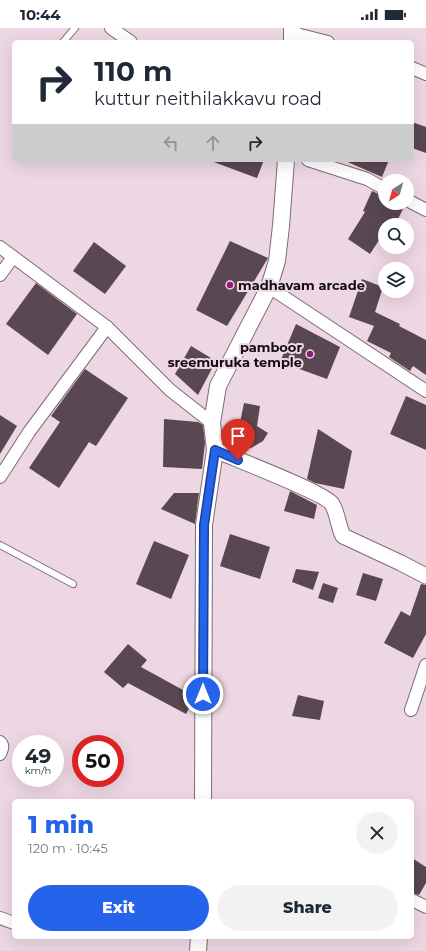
<!DOCTYPE html>
<meta charset="utf-8">
<style>
:root{--surface:#fff;--page:#f2f2f3;--text:#1f2937;--muted:#747a83;--accent:#2563eb}
body{margin:0;font-family:Montserrat,sans-serif;background:var(--page);color:var(--text);height:100vh;display:flex;flex-direction:column;font-size:15px;white-space:nowrap}
*{box-sizing:border-box;margin:0}
p{font-size:13px;color:var(--muted)}
.icon{flex:none;width:22px;height:22px;fill:none;stroke:currentColor;stroke-width:2;stroke-linecap:round;stroke-linejoin:round}
.map{position:relative;flex:1;overflow:hidden}
.panel{position:absolute;left:12px;top:771px;width:402px;height:140px;display:flex;flex-direction:column;background:var(--surface);border-radius:6px;box-shadow:0 4px 16px #0002}
.panel>*{flex:none}
.top-card{position:absolute;left:12px;top:12px;width:402px;height:122px;border-radius:6px;box-shadow:0 4px 16px #0002;background:#fff;color:var(--text);overflow:hidden}
.needle{width:26px;rotate:217deg}
.fabs{position:absolute;left:378px;top:146px;display:grid;gap:8px}
.fabs a{display:grid;place-items:center;width:36px;height:36px;border-radius:50%;background:var(--surface);box-shadow:0 4px 16px #0002;font-size:20px}
.speed{position:absolute;left:12px;top:707px;display:flex;gap:8px;font-size:20px;font-weight:700;text-align:center}
.speed>*{display:grid;place-content:center;width:52px;height:52px;border-radius:50%;background:var(--surface);box-shadow:0 4px 16px #0002;line-height:1}
.speed small{font-size:10px;font-weight:400}
.speed .limit{border:6px solid #d22;background:#fff;color:#111}
.pin{position:absolute;display:grid;place-items:center;width:34px;height:34px;color:#fff;margin:-41px -17px;border-radius:50% 50% 50% 0;rotate:-45deg;box-shadow:0 0 4px #0007}
.pin .icon{rotate:45deg}
.me{position:absolute;width:44px;margin:-22px;rotate:0deg;stroke-linejoin:round;filter:drop-shadow(0 0 3px #0008)}
.turn{display:flex;align-items:center;gap:14px;height:84px;padding:0 16px;font-size:18px}
.turn .icon{width:52px;height:52px;stroke-width:2.5}
.turn b{display:block;font-size:28px;line-height:34px}
.lanes{display:flex;align-items:center;height:38px;padding:0 16px;background:#0003;justify-content:center;gap:20px;direction:ltr}
.lanes .off{opacity:.35}
.round{display:grid;place-items:center;flex:none;width:42px;height:42px;border-radius:21px;background:var(--page)}
.overview{display:flex;align-items:center;justify-content:space-between;height:68px;padding:0 16px}
h1{font-size:24px;font-weight:800;line-height:30px;color:var(--accent)}
.button{display:flex;gap:8px;margin-top:auto;padding:8px 16px}
.button a{flex:1;height:46px;border-radius:24px;background:var(--accent);color:#fff;font-size:16px;font-weight:800;line-height:46px;text-align:center}
.button a+a{background:var(--page);color:var(--text)}
.status{display:flex;justify-content:space-between;align-items:center;height:28px;padding:0 20px;background:var(--surface);direction:ltr}
.status svg{height:11px;fill:currentColor}
.map>svg:first-child{display:block}
.building{fill:#594752}
.lines{fill:none;stroke-linecap:round;stroke-linejoin:round}
.service-casing{stroke:#7f6b76;stroke-width:8}
.minor-casing{stroke:#7f6b76;stroke-width:14}
.tertiary-casing{stroke:#7f6b76;stroke-width:17}
.secondary-casing{stroke:#7f6b76;stroke-width:18}
.service{stroke:#fff;stroke-width:6}
.minor{stroke:#fff;stroke-width:12}
.tertiary{stroke:#fff;stroke-width:15}
.secondary{stroke:#fff;stroke-width:16}
.route-casing{stroke:#184099;stroke-width:10}
.route{stroke:#2563eb;stroke-width:7}
.poi-dot{fill:#961a73;stroke:#eed7e4;stroke-width:1.5}
.labels{text-anchor:middle;dominant-baseline:central;stroke-width:4;stroke-linejoin:round;paint-order:stroke}
.poi-label{font-size:13px;font-weight:bold;fill:#120b0f;stroke:#eed7e4;text-anchor:start}
</style>
<div class="status"><b>10:44</b><svg viewBox="0 0 49 12"><path d="M0 12V9h3v3zM5 12V6h3v6zM10 12V3h3v9zM15 12V0h3v12zM26 1h20v11H26zM47 4h2v5h-2z"/></svg></div>
<div class="map">
<svg width="426" height="923" viewBox="0 0 426 923">
<rect width="100%" height="100%" fill="#eed7e4"/>
<g class="building">
<path d="M412,94L426,99V125L412,120Z"/>
<path d="M212,132H264L257,150L211,133Z"/>
<path d="M343,132H389L382,149Z"/>
<path d="M372,163L385,169V175H396L404,179L395,197H385V203L370,226L348,211L365,184L363,183Z"/>
<path d="M230,213L268,230L227,298L196,282Z"/>
<path d="M94,214L126,238L105,266L73,243Z"/>
<path d="M362,251L383,259L375,284L400,296L399,298L426,312V347L413,338L410,343L389,329L391,325L367,313L374,298L349,289Z"/>
<path d="M36,255L77,286L48,327L6,296Z"/>
<path d="M296,296L340,319L327,351L280,334Z"/>
<path d="M191,318L216,333L198,367L175,346Z"/>
<path d="M85,341L128,370L96,418L89,414L59,460L29,440L60,394L51,388Z"/>
<path d="M406,368L426,377V422L390,406Z"/>
<path d="M244,375L260,378L257,398L268,405L263,413L251,420L236,414Z"/>
<path d="M0,387L17,398L0,426Z"/>
<path d="M164,391L198,394L203,397L205,415L202,441L163,439Z"/>
<path d="M318,401L352,423L344,461L315,455L307,451Z"/>
<path d="M290,463L317,477L314,491L284,483Z"/>
<path d="M174,465H199L195,496L161,481Z"/>
<path d="M230,506L270,519L260,551L220,538Z"/>
<path d="M154,513L189,527L171,571L136,556Z"/>
<path d="M296,541L319,544L313,562L292,554Z"/>
<path d="M363,545L383,551L376,573L356,567Z"/>
<path d="M323,555L338,560L333,575L318,570Z"/>
<path d="M421,556L426,557V606L413,630L384,615L401,583L410,588Z"/>
<path d="M128,616L147,632L141,639L194,668V671L186,686L128,655L123,660L104,644Z"/>
<path d="M298,667L324,673L320,692L292,688Z"/>
<path d="M412,830L426,839V855L419,867L412,865Z"/>
</g>
<g class="lines">
<g class="service-casing">
<g id="service">
<path d="M63,14L75,0"/>
<path d="M0,517L73,556"/>
</g>
</g>
<g class="minor-casing">
<g id="minor">
<path d="M111,0L131,14"/>
<path d="M292,5L328,14"/>
<path d="M412,40L426,46"/>
<path d="M308,132L367,151L385,161"/>
<path d="M407,172L426,182"/>
<path d="M0,219L107,299L170,362L212,395"/>
<path d="M0,247L13,229"/>
<path d="M269,259L426,363"/>
<path d="M0,449L29,404L107,299"/>
<path d="M411,682L426,637"/>
<path d="M0,714C4,718 2,721 0,726"/>
<path d="M412,872L426,879"/>
<path d="M0,890L14,895"/>
</g>
</g>
<g class="tertiary-casing">
<path id="tertiary" d="M215,422C233,430 325,465 332,476C338,486 338,498 343,508L401,535L426,548"/>
</g>
<g class="secondary-casing">
<g id="secondary">
<path d="M292,14V0"/>
<path d="M203,773L204,497L215,422L212,395L218,358L269,259L277,233L281,198L286,132"/>
<path d="M198,923L199,909"/>
</g>
</g>
<use href="#service" class="service"/>
<use href="#minor" class="minor"/>
<use href="#tertiary" class="tertiary"/>
<use href="#secondary" class="secondary"/>
</g>
<g class="lines">
<g class="route-casing">
<path id="route" d="M203,666L204,497L215,422L238,432"/>
</g>
<use href="#route" class="route"/>
</g>
<g class="poi-dot">
<circle cx="230" cy="257" r="4"/>
<circle cx="310" cy="326" r="4"/>
</g>
<g class="labels">
<g class="poi-label">
<text x="238" y="257">madhavam arcade</text>
<text x="302" y="319" text-anchor="end">pamboor<tspan x="302" dy="15">sreemuruka temple</tspan></text>
</g>
</g>
</svg>
<div class="fabs">
<a><svg class="needle" viewBox="-14 -14 28 28"><path d="M0-13l5 13h-10z" fill="#e53935"/><path d="M0 13l5-13h-10z" fill="#747a83"/></svg></a>
<a><svg class="icon" aria-label="search" viewBox="0 0 24 24"><circle cx="10" cy="10" r="6"/><path d="M15 15l6 6"/></svg></a>
<a><svg class="icon" aria-label="layers" viewBox="0 0 24 24"><path d="M12 4l9 5-9 5-9-5zM3 14l9 5 9-5"/></svg></a>
</div>
<div class="speed"><div>49<small>km/h</small></div><div class="limit">50</div></div>
<div class="pin" style="left:238px;top:432px;background:#d93025"><svg class="icon" aria-label="arrive" viewBox="0 0 24 24"><path d="M6 21V4h12l-3 4 3 4H6"/></svg></div>
<svg class="me" style="left:203px;top:666px" viewBox="-20 -20 40 40"><circle r="17" fill="#2563eb" stroke="#fff" stroke-width="3"/><path d="M0-11L8 9 0 5-8 9z" fill="#fff"/></svg>
<div class="top-card">
<div class="turn"><svg class="icon" aria-label="right" viewBox="0 0 24 24"><path d="M7 20v-9h11M14 6l5 5-5 5"/></svg><div><b>110 m</b>kuttur neithilakkavu road</div></div>
<div class="lanes"><svg class="icon off" aria-label="left" viewBox="0 0 24 24"><path d="M17 20v-9H6M10 6l-5 5 5 5"/></svg><svg class="icon off" aria-label="ahead" viewBox="0 0 24 24"><path d="M12 20V5M6 11l6-6 6 6"/></svg><svg class="icon" aria-label="right" viewBox="0 0 24 24"><path d="M7 20v-9h11M14 6l5 5-5 5"/></svg></div>
</div>
<section class="panel">
<div class="overview"><div><h1>1 min</h1><p>120 m · 10:45</p></div><a class="round"><svg class="icon" aria-label="close" viewBox="0 0 24 24"><path d="M6 6l12 12M18 6L6 18"/></svg></a></div>
<div class="button"><a>Exit</a><a>Share</a></div>
</section>
</div>
